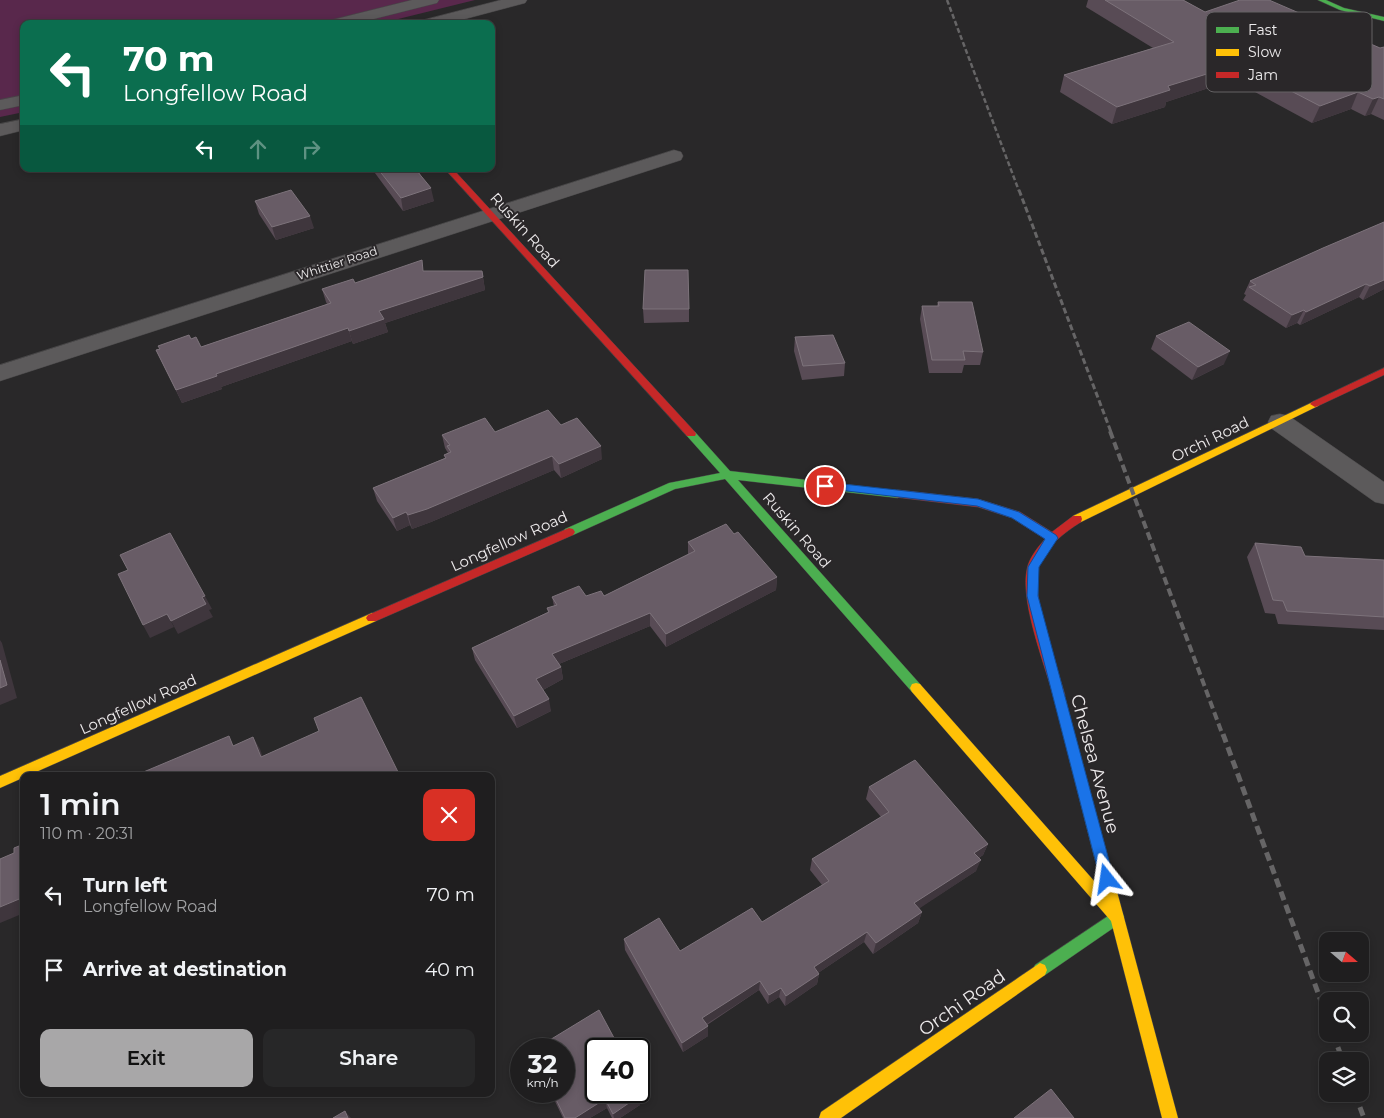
<!DOCTYPE html>
<meta charset="utf-8">
<style>
:root{--surface:#1f1e1f;--page:#272728;--text:#f1f3f6;--muted:#a1a2a4;--line:#3c3c3d;--accent:#a8a7a8}
body{margin:0;font-family:Montserrat,sans-serif;background:var(--page);color:var(--text);height:100vh;display:flex;flex-direction:column;font-size:19px;white-space:nowrap}
*{box-sizing:border-box;margin:0}
p{font-size:16px;color:var(--muted)}
.icon{flex:none;width:28px;height:28px;fill:none;stroke:currentColor;stroke-width:2;stroke-linecap:round;stroke-linejoin:round}
.map{position:relative;flex:1;overflow:hidden}
.sheet{position:absolute;left:20px;top:772px;width:475px;height:325px;display:flex;flex-direction:column;background:var(--surface);border-radius:10px;box-shadow:0 2px 8px #0003,0 0 0 1px var(--line)}
.sheet>*{flex:none}
.top-card{position:absolute;left:20px;top:20px;width:475px;height:152px;border-radius:10px;box-shadow:0 2px 8px #0003,0 0 0 1px var(--line);background:#0b6e4f;color:#fff;overflow:hidden}
.needle{width:32px;rotate:110deg}
.buttons{position:absolute;left:1319px;top:932px;display:grid;gap:10px}
.buttons a{display:grid;place-items:center;width:50px;height:50px;border-radius:10px;background:var(--surface);box-shadow:0 2px 8px #0003,0 0 0 1px var(--line);font-size:25px}
.speed{position:absolute;left:510px;top:1038px;display:flex;gap:10px;font-size:25px;font-weight:700;text-align:center}
.speed>*{display:grid;place-content:center;width:65px;height:65px;border-radius:50%;background:var(--surface);box-shadow:0 2px 8px #0003,0 0 0 1px var(--line);line-height:1}
.speed small{font-size:12px;font-weight:400}
.speed .limit{border:2px solid #111;border-radius:8px;background:#fff;color:#111}
.pin{position:absolute;display:grid;place-items:center;width:42px;height:42px;color:#fff;margin:-21px;border:2px solid #fff;border-radius:50%;box-shadow:0 1px 5px #0007}
.me{position:absolute;width:55px;margin:-28px;rotate:345deg;stroke-linejoin:round;filter:drop-shadow(0 0 4px #0008)}
.turn{display:flex;align-items:center;gap:18px;height:105px;padding:0 20px;font-size:22px}
.turn .icon{width:65px;height:65px;stroke-width:2.5}
.turn b{display:block;font-size:35px;line-height:42px}
.lanes{display:flex;align-items:center;height:48px;padding:0 20px;background:#0003;justify-content:center;gap:25px;direction:ltr}
.lanes .off{opacity:.35}
.round{display:grid;place-items:center;flex:none;width:52px;height:52px;border-radius:10px;background:var(--page)}
.summary{display:flex;align-items:center;justify-content:space-between;height:85px;padding:0 20px}
h1{font-size:30px;font-weight:600;line-height:38px}
.primary-button{display:flex;gap:10px;margin-top:auto;padding:10px 20px}
.primary-button a{flex:1;height:58px;border-radius:10px;background:var(--accent);color:#111;font-size:20px;font-weight:600;line-height:58px;text-align:center}
.primary-button a+a{background:var(--page);color:var(--text)}
ul{padding:0;list-style:none}
li{display:flex;align-items:center;gap:15px;height:75px;padding:0 20px}
li div{flex:1}
li b{display:block;font-size:19px}
li em{font-style:normal}
.map>svg:first-child{display:block}
.green{fill:#59284c}
.lines{fill:none;stroke-linecap:round;stroke-linejoin:round}
.street-casing{stroke:#464546;stroke-width:1}
.fast-casing{stroke:#464546;stroke-width:1}
.slow-casing{stroke:#464546;stroke-width:1}
.jam-casing{stroke:#464546;stroke-width:1}
.street{fill:#5c5a5b;fill-rule:evenodd}
.fast{fill:#4caf50;fill-rule:evenodd}
.slow{fill:#ffc107;fill-rule:evenodd}
.jam{fill:#c62828;fill-rule:evenodd}
.rail-far3{stroke:#666566;stroke-width:2.5;stroke-dasharray:5 2.5;stroke-linecap:butt}
.rail-far2{stroke:#666566;stroke-width:3;stroke-dasharray:6 3;stroke-linecap:butt}
.rail-far1{stroke:#666566;stroke-width:4;stroke-dasharray:8 4;stroke-linecap:butt}
.rail{stroke:#666566;stroke-width:5;stroke-dasharray:9 5;stroke-linecap:butt}
.wall{fill:#584b55}
.shaded-wall{fill:#3f363d}
.building{fill:#685c66;stroke:#7d737b}
.route{fill:#1a73e8;stroke:#114b97}
.labels{text-anchor:middle;dominant-baseline:central;stroke-width:4;stroke-linejoin:round;paint-order:stroke}
.far-street-label{font-size:12px;fill:#edebec;stroke:#2a2729}
.street-label{font-size:15px;fill:#edebec;stroke:#2a2729}
.near-street-label{font-size:18px;fill:#edebec;stroke:#2a2729}
.key{fill:#2a2729;stroke:#646264;stroke-width:1}
.key-label{font-size:14px;fill:#edebec}
</style>
<div class="map">
<svg width="1384" height="1118" viewBox="0 0 1384 1118">
<rect width="100%" height="100%" fill="#292829"/>
<path class="green" d="M0,0H475L378,24H24V112L0,117Z"/>
<g class="lines">
<g class="street-casing">
<g id="street">
<path d="M412,0H439L437,3L354,24H326L328,21Z"/>
<path d="M501,0H527L525,3L446,24H418L420,21Z"/>
<path d="M24,95V105L0,110V100Z"/>
<path d="M24,119V130L0,136V124Z"/>
<path d="M674,150L681,152L683,156L681,160L0,381V365Z"/>
<path d="M1280,414L1289,416L1384,482V504L1375,502L1271,428L1268,422L1271,416Z"/>
</g>
</g>
<g class="fast-casing">
<g id="fast">
<path d="M1318,0H1326L1344,8L1384,17V21L1340,10Z"/>
<path d="M691,431L695,432L730,471L902,491L903,494L898,498L738,480L920,684L922,688L920,692L916,693L912,692L725,479L675,489L573,535H565L563,532L565,529L669,483L720,473L687,436L686,434Z"/>
<path d="M1117,910L1122,912L1124,917L1122,922L1045,975L1040,977L1035,975L1033,970L1035,965Z"/>
</g>
</g>
<g class="slow-casing">
<g id="slow">
<path d="M1315,401L1318,402L1320,404L1318,406L1081,522L1077,523L1072,519L1073,516Z"/>
<path d="M372,613L376,615L378,618L376,621L0,788V776Z"/>
<path d="M916,683L920,684L1103,891L1053,695L1055,691L1059,690L1063,691L1178,1118H1162L1111,921L912,692L910,688L912,684Z"/>
<path d="M1040,963L1045,965L1047,970L1045,975L841,1118H819L821,1112Z"/>
</g>
</g>
<g class="jam-casing">
<g id="jam">
<path d="M445,169H453L695,432L696,434L695,436H687Z"/>
<path d="M1384,368V375L1318,406L1315,407L1310,404L1312,402Z"/>
<path d="M898,490L978,499L1020,512L1052,532L1073,516H1081L1082,519L1081,522C1065,532 1044,548 1039,566C1030,596 1056,664 1065,695L1063,699L1059,700L1055,699L1053,695C1044,662 1020,602 1027,569C1029,558 1038,547 1045,539L1012,518L978,507L894,497L893,494Z"/>
<path d="M569,528L573,529L575,532L573,535L376,621H368L366,618L368,615Z"/>
</g>
</g>
<use href="#street" class="street"/>
<use href="#fast" class="fast"/>
<use href="#slow" class="slow"/>
<use href="#jam" class="jam"/>
<path class="rail-far3" d="M947,0L1019,191"/>
<path class="rail-far2" d="M1019,190L1111,432"/>
<path class="rail-far1" d="M1110,431L1223,736"/>
<g class="rail">
<path d="M1223,734L1328,1020"/>
<path d="M1333,1034L1343,1061"/>
<path d="M1355,1094L1364,1118"/>
</g>
</g>
<g class="wall">
<path d="M1088,0H1183L1205,12L1380,48L1384,47V120L1371,114L1365,116L1351,109L1312,123L1233,80L1166,102L1165,107L1112,124L1060,92L1064,75L1153,48L1086,7Z"/>
<path d="M372,169H418L421,176L434,201L403,211Z"/>
<path d="M255,201L314,228L276,240L259,214Z"/>
<path d="M1384,222V289L1363,300L1359,297L1300,325L1297,323L1286,328L1243,300L1246,295L1244,294L1250,281Z"/>
<path d="M424,271H482L485,290L385,323L388,332L353,344L352,341L221,387L222,389L182,403L156,350L191,339L201,347L327,304L326,302L322,289Z"/>
<path d="M938,302L983,352L980,365H964L962,373H929L920,319L922,306H937Z"/>
<path d="M643,309H689V322L644,323Z"/>
<path d="M1156,336L1224,364L1192,380L1151,349Z"/>
<path d="M795,337L845,363L844,376L802,380L794,351Z"/>
<path d="M561,425L602,459L561,478L554,470L431,522L412,529L410,525L397,531L377,501L373,488L445,458L444,455L448,453L445,448L442,435L495,432Z"/>
<path d="M734,534L777,577L776,590L666,647L650,626L559,664L561,667L563,679L543,690L551,711L517,728L475,660L472,648L548,612L547,608L554,606L552,597L604,596L688,554V542Z"/>
<path d="M1255,543L1305,556L1384,560V630L1278,624L1275,614L1265,613L1247,557Z"/>
<path d="M869,787L988,844L983,855L979,858L976,871L919,908L922,912L918,923L873,954L864,942L818,973L819,974L817,984L785,1006L779,997L768,1004L759,990L707,1025L708,1036L683,1052L625,950L624,939L680,951L762,922L822,885L810,870L812,859L881,817L866,799Z"/>
<path d="M596,1049L640,1105L620,1118H612L607,1108L590,1118H563L550,1091H564Z"/>
</g>
<g class="shaded-wall">
<path d="M1239,64L1233,80L1166,102L1165,107L1112,124L1117,107L1168,86Z"/>
<path d="M1358,92L1351,109L1312,123L1320,106Z"/>
<path d="M1379,97L1371,114L1365,116L1373,99Z"/>
<path d="M431,188L434,201L403,211L401,198Z"/>
<path d="M310,216L314,228L276,240L272,227Z"/>
<path d="M483,277L485,290L385,323L388,332L353,344L349,331L379,311Z"/>
<path d="M1384,280V289L1363,300L1370,286Z"/>
<path d="M1366,284L1359,297L1300,325L1306,312Z"/>
<path d="M1304,310L1297,323L1286,328L1292,315Z"/>
<path d="M348,328L352,341L221,387L222,389L182,403L176,390L216,374Z"/>
<path d="M1230,351L1224,364L1192,380L1198,367Z"/>
<path d="M601,446L602,459L561,478L559,464Z"/>
<path d="M552,456L554,470L431,522L412,529L408,515Z"/>
<path d="M406,512L410,525L397,531L393,518Z"/>
<path d="M777,577L776,590L666,647V634Z"/>
<path d="M205,596L212,609L209,610L213,617L178,634L171,621L202,597Z"/>
<path d="M650,613V626L554,666L552,654Z"/>
<path d="M167,614L174,627L150,638L143,625Z"/>
<path d="M0,640L2,643L17,698L0,705Z"/>
<path d="M561,667L563,679L539,692L536,679Z"/>
<path d="M549,699L551,711L517,728L514,716Z"/>
<path d="M253,737L260,749L267,769L261,757Z"/>
<path d="M988,844L983,855L969,864L974,853Z"/>
<path d="M981,860L976,871L911,914L914,903Z"/>
<path d="M24,897V913L0,923V907Z"/>
<path d="M922,912L918,923L873,954L876,943Z"/>
<path d="M867,932L864,942L812,977L814,967Z"/>
<path d="M819,974L817,984L785,1006L786,996Z"/>
<path d="M760,981L759,990L702,1027V1018Z"/>
<path d="M781,988L779,997L768,1004L769,995Z"/>
<path d="M708,1026V1036L683,1052L682,1043Z"/>
<path d="M639,1096L640,1105L620,1118H614L613,1114Z"/>
<path d="M605,1099L607,1108L590,1118H575Z"/>
<path d="M345,1111L351,1118H348Z"/>
</g>
<g class="building">
<path d="M1105,0H1183L1205,12L1240,0H1269L1380,48L1384,47V99L1379,97L1373,99L1358,92L1320,106L1239,64L1168,86L1170,90L1117,107L1064,75L1174,42Z"/>
<path d="M378,169H418L420,171H417L431,188L401,198Z"/>
<path d="M291,190L310,216L272,227L255,201Z"/>
<path d="M1384,222V280L1370,286L1366,284L1306,312L1304,310L1292,315L1249,287L1256,285L1250,281L1323,248Z"/>
<path d="M422,260L423,271H482L483,277L379,311L384,319L349,331L348,328L216,374L217,376L176,390L156,350L160,349L158,346L189,335L191,339L196,337L201,347L331,303L322,289L353,279L355,283Z"/>
<path d="M645,270H688L689,309H643Z"/>
<path d="M938,302H972L983,352L963,351L965,360H932L922,306H939Z"/>
<path d="M1189,322L1230,351L1198,367L1156,336Z"/>
<path d="M833,335L845,363L803,366L795,337Z"/>
<path d="M548,410L561,425L577,418L601,446L559,464L552,456L427,509L408,515L406,512L393,518L373,488L446,458L444,455L451,452L447,446L450,445L442,435L485,418L495,432Z"/>
<path d="M726,524L734,534L738,532L777,577L666,634L650,613L552,654L561,667L536,679L549,699L514,716L472,648L549,612L547,608L557,605L552,597L579,586L586,596L601,591L604,596L695,551L688,542Z"/>
<path d="M170,533L205,596L202,597L206,604L171,621L167,614L143,625L118,574L128,570L120,555Z"/>
<path d="M1255,543L1301,547L1305,556L1384,560V617L1287,611L1283,601L1273,600Z"/>
<path d="M0,660L7,685L0,688Z"/>
<path d="M361,697L400,776H134L229,736L233,746L253,737L261,757L319,731L314,718Z"/>
<path d="M915,760L988,844L974,853L981,860L914,903L922,912L876,943L867,932L814,967L819,974L786,996L781,988L769,995L760,981L702,1018L708,1026L682,1043L624,939L659,918L680,951L752,908L762,922L829,881L812,859L889,812L869,787Z"/>
<path d="M24,844V897L0,907V859L14,853V848Z"/>
<path d="M599,1010L620,1049H596V1091H636L639,1096L613,1114L605,1099L575,1118H565L552,1091H564V1049H535Z"/>
<path d="M1051,1089L1074,1118H1014Z"/>
<path d="M345,1111L348,1118H333Z"/>
</g>
<path class="route" d="M825,482L978,499L1019,512L1056,535L1058,538L1039,567L1038,596L1114,879L1112,884L1107,886L1102,884L1100,879L1027,596L1028,567L1045,539L1012,518L977,506L821,488L819,486Z"/>
<g class="labels">
<g class="far-street-label">
<text transform="translate(337 263) rotate(-18)">Whittier Road</text>
</g>
<g class="street-label">
<text transform="translate(525 230) rotate(48)">Ruskin Road</text>
<text transform="translate(1210 439) rotate(-26)">Orchi Road</text>
<text transform="translate(797 530) rotate(49)">Ruskin Road</text>
<text transform="translate(509 541) rotate(-24)">Longfellow Road</text>
<text transform="translate(138 704) rotate(-24)">Longfellow Road</text>
</g>
<g class="near-street-label">
<text transform="translate(1095 764) rotate(75)">Chelsea Avenue</text>
<text transform="translate(962 1003) rotate(-35)">Orchi Road</text>
</g>
</g>
<rect x="1206" y="12" width="166" height="80" rx="8" class="key"/>
<rect x="1216" y="27" width="23" height="6" fill="#4caf50"/>
<rect x="1216" y="49" width="23" height="7" fill="#ffc107"/>
<rect x="1216" y="72" width="23" height="6" fill="#c62828"/>
<g class="key-label">
<text x="1248" y="35">Fast</text>
<text x="1248" y="57">Slow</text>
<text x="1248" y="80">Jam</text>
</g>
</svg>
<div class="buttons">
<a><svg class="needle" viewBox="-14 -14 28 28"><path d="M0-13l5 13h-10z" fill="#e53935"/><path d="M0 13l5-13h-10z" fill="#a1a2a4"/></svg></a>
<a><svg class="icon" aria-label="search" viewBox="0 0 24 24"><circle cx="10" cy="10" r="6"/><path d="M15 15l6 6"/></svg></a>
<a><svg class="icon" aria-label="layers" viewBox="0 0 24 24"><path d="M12 4l9 5-9 5-9-5zM3 14l9 5 9-5"/></svg></a>
</div>
<div class="speed"><div>32<small>km/h</small></div><div class="limit">40</div></div>
<div class="pin" style="left:825px;top:486px;background:#d93025"><svg class="icon" aria-label="arrive" viewBox="0 0 24 24"><path d="M6 21V4h12l-3 4 3 4H6"/></svg></div>
<svg class="me" style="left:1107px;top:879px" viewBox="-20 -20 40 40"><path d="M0-17L14 15 0 8-14 15z" fill="#1a73e8" stroke="#fff" stroke-width="4"/></svg>
<div class="top-card">
<div class="turn"><svg class="icon" aria-label="left" viewBox="0 0 24 24"><path d="M17 20v-9H6M10 6l-5 5 5 5"/></svg><div><b>70 m</b>Longfellow Road</div></div>
<div class="lanes"><svg class="icon" aria-label="left" viewBox="0 0 24 24"><path d="M17 20v-9H6M10 6l-5 5 5 5"/></svg><svg class="icon off" aria-label="ahead" viewBox="0 0 24 24"><path d="M12 20V5M6 11l6-6 6 6"/></svg><svg class="icon off" aria-label="right" viewBox="0 0 24 24"><path d="M7 20v-9h11M14 6l5 5-5 5"/></svg></div>
</div>
<section class="sheet">
<div class="summary"><div><h1>1 min</h1><p>110 m · 20:31</p></div><a class="round" style="background:#d93025;color:#fff"><svg class="icon" aria-label="close" viewBox="0 0 24 24"><path d="M6 6l12 12M18 6L6 18"/></svg></a></div>
<ul>
<li><svg class="icon" aria-label="left" viewBox="0 0 24 24"><path d="M17 20v-9H6M10 6l-5 5 5 5"/></svg><div><b>Turn left</b><p>Longfellow Road</p></div><em>70 m</em></li>
<li><svg class="icon" aria-label="arrive" viewBox="0 0 24 24"><path d="M6 21V4h12l-3 4 3 4H6"/></svg><div><b>Arrive at destination</b></div><em>40 m</em></li>
</ul>
<div class="primary-button"><a>Exit</a><a>Share</a></div>
</section>
</div>
